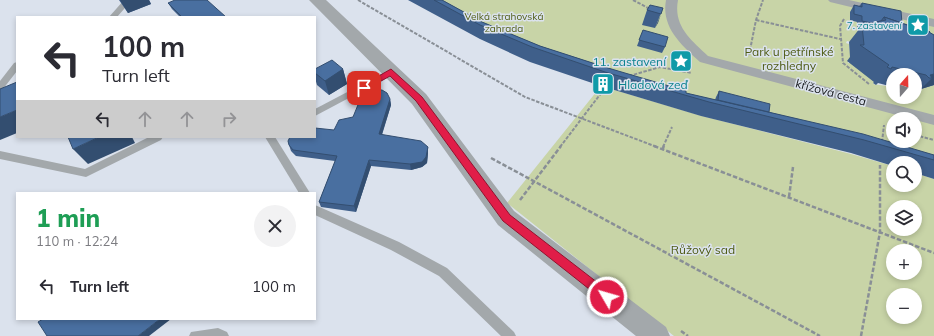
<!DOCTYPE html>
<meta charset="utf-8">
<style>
:root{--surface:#fff;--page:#f2f2f3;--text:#2b2b33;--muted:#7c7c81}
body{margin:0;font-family:Mulish,sans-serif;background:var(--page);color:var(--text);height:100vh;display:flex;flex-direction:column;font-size:15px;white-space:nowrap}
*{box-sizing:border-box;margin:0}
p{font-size:13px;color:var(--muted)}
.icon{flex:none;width:22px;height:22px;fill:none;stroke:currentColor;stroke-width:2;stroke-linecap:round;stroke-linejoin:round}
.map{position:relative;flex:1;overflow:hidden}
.sheet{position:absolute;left:16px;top:192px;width:300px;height:128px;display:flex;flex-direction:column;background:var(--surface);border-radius:0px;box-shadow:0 2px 6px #0003}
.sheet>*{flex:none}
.hud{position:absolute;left:16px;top:16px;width:300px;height:122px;border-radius:0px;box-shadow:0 2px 6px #0003;background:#fff;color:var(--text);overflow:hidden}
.needle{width:26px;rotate:20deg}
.controls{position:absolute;left:886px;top:68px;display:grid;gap:8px}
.controls a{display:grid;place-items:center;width:36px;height:36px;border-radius:50%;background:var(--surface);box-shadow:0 2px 6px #0003;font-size:20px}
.pin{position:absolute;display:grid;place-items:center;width:34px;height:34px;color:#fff;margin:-17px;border-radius:8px;box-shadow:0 2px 6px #0006}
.me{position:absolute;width:44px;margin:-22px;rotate:308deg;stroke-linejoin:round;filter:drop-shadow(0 0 3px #0008)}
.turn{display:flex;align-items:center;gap:14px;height:84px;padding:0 20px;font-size:18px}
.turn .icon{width:52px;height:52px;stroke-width:2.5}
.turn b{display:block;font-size:28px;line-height:34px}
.lanes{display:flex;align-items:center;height:38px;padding:0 20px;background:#0003;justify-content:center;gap:20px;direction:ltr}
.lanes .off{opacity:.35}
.round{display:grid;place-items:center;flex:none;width:42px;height:42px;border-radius:21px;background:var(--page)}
.summary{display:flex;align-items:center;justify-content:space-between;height:68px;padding:0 20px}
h1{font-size:24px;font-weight:800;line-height:30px;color:#1e9e55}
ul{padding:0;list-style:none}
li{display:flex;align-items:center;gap:12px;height:52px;padding:0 20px}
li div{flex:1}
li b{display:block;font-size:15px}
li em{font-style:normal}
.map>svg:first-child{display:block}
.green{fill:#c8d4a7;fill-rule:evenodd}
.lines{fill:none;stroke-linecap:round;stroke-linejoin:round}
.path-far1{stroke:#898f96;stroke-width:2;stroke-dasharray:3.5 1.5;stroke-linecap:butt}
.path{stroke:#898f96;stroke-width:2.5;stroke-dasharray:4.5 2;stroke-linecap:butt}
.service{fill:#a3a8ab;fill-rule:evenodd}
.pedestrian{fill:#a3a8ab;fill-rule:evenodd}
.minor{fill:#a3a8ab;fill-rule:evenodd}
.wall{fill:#3f5f8a}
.shaded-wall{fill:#334e70}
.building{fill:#496fa0;stroke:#334e70}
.route{fill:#e11d48;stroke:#92132f}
.labels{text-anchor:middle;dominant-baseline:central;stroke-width:3;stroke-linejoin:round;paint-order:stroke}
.far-park-label{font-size:10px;fill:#4f5c14;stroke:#dbe2ed}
.far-culture-label{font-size:10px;fill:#0d838f;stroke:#dbe2ed;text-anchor:end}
.park-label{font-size:12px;fill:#4f5c14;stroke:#dbe2ed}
.culture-label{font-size:12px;fill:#0d838f;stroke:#dbe2ed;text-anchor:end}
.street-label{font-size:12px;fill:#171a1d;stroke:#dbe2ed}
</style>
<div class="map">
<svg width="934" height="336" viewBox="0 0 934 336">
<rect width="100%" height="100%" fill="#dbe2ed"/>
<g class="green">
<path d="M416,0H934V62L847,41L846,43L849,44L851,62L848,61V63H852L875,82L873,84L893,87V97H915V91L934,85V174L915,163L729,119ZM850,12L897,36L857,27V22L850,20ZM893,119H915V141H893Z"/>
<path d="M601,86L702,116L851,154L893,166V185H915V173L934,179V336H674L507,203ZM893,207H915V229H893ZM893,251H915V273H893ZM893,295H915V317H893Z"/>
</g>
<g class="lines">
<g class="path-far1">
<path d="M358,0L525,97L657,147"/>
<path d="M633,0L650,9"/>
<path d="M844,19L840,26L843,63L869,84"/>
<path d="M756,20L840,39"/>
<path d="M749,55L756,20L763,0"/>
<path d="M629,76L660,67L692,73"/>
<path d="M915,135L934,140"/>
<path d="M882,142L884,125"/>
<path d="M560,147L605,88"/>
<path d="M663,147L672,127"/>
</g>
<g class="path">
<path d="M654,146L934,253"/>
<path d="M662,150L664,146"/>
<path d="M491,158L820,336"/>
<path d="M789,197L793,167"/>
<path d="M520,200L561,146"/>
<path d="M681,331L688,336"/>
<path d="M861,336L880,232V165"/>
</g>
<g class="service">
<path d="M124,0H132L117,17H109Z"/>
<path d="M17,62V71L3,89L0,90V81L14,63Z"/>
<path d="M391,69L394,70L395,72L394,74L315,116V109Z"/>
<path d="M149,137H163L161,140L86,177L0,159V151L85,169Z"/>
<path d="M265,137H275L310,193H299Z"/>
<path d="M315,205L399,242L447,268L514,332L516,336H501L439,276L391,250L315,215Z"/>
<path d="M218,328L227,332L229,336H189L191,332Z"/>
</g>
<g class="pedestrian">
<path d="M666,0H678C673,26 691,40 708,56L934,115V125L700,62C681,45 661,27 666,0Z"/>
<path d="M828,0H849L934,19V27L830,2Z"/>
</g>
<path class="minor" d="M309,0H326L426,94L514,211L666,327L670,336H636L498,225L412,104Z"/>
</g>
<g class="wall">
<path d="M119,0H149L151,4L128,13Z"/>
<path d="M408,0H442L482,22L540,46L686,93L715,100L716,97L719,91L769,112L934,155V179L915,173V163H893V166L851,153L701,116L601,86L530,62L480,39Z"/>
<path d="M168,3L226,17H180L172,9Z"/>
<path d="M862,3L902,23L925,28L929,32L934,35V85L921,89L916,95H915V75H893V87L878,83L876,85L873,83L874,82L847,61L850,57L849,42L860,28L857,27V22L850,20V12L854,5L859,6Z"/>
<path d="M663,8L655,28L642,25L647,10Z"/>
<path d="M643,30L665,47L662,53L637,46Z"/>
<path d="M315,69H343L347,84L329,95L317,85L315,78Z"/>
<path d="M390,99L391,105L382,135L428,153L427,163L422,167L411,170L371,166L356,212L321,207L319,202L335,161L296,156L291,151L289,145L334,130L353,117Z"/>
</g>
<g class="shaded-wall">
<path d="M120,0H149L151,4L128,13Z"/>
<path d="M663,8L658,23L655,28L661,14Z"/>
<path d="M343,69L347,84L329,95L325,81Z"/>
<path d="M934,74V85L921,89L932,78L930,75Z"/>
<path d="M390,99L391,105L380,140L379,134Z"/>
<path d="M17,110V133L0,140V117Z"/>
<path d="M99,137H132L135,143L88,164L73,149Z"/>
<path d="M428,147V153L427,163L422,167L411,170L410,164Z"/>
<path d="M369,160L371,166L356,212L354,206Z"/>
<path d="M160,319H171L149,336H138Z"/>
</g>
<g class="building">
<path d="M175,0H207L226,17H182L168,3Z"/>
<path d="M434,0H442L482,22L540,46L608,68L686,91V93L863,134L934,155V160L864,140L709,102L605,72L532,47L480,25Z"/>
<path d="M862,3L901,11L902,23L884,17L881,21L871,23L862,21V16L854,14V5L862,7Z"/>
<path d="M650,5L663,8L661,14L647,10Z"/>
<path d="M884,17L907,25L926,27L924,28L930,32H929L934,35V74L930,75L932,78H929L926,75L892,67L891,69L887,67L889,65L860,45H864L862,25L886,20Z"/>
<path d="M643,30L668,37L665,47L639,40Z"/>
<path d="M332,60L343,69L325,81L315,73V69Z"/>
<path d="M17,82V110L0,117V89Z"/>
<path d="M373,90H382L387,93L390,99L379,134L421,141L428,147L426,157L422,162L410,164L369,160L354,206L319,202L337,156L293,150L289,145L288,141L290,137H315V128L334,130L339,120L353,117L362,95Z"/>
<path d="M719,91L770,104L769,112L718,100Z"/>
<path d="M68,137H99L73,149Z"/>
<path d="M43,319H160L138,336H47L38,322Z"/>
</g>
<path class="route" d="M391,69L422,97L510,215L611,293L612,297L611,300L607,302L603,300L503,221L416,101L390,76L367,89H361V86Z"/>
<defs>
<g id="sight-square" transform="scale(1.15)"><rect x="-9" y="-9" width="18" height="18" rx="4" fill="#0f9aa8" stroke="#dbe2ed"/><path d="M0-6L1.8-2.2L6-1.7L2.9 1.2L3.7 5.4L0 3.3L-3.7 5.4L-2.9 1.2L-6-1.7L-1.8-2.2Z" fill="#fff"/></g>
<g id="building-square" transform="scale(1.15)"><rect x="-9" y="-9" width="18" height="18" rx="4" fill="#0f9aa8" stroke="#dbe2ed"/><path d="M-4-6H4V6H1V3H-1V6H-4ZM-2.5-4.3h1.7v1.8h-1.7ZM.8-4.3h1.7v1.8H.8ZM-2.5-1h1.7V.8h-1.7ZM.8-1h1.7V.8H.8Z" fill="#fff"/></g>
</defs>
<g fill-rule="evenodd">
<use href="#sight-square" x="918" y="25"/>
<use href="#sight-square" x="681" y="61"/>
<use href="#building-square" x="603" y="84"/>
</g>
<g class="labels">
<g class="far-park-label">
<text x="504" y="16">Velká strahovská<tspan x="504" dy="12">zahrada</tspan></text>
</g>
<g class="far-culture-label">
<text x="902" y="25">7. zastavení</text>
</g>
<g class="park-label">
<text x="789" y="51">Park u petřínské<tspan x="789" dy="14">rozhledny</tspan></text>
<text x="703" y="249">Růžový sad</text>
</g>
<g class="culture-label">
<text x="666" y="61">11. zastavení</text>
<text x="618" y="84" text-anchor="start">Hladová zeď</text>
</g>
<g class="street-label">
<text transform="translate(831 92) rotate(15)">křížová cesta</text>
</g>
</g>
</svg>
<div class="controls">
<a><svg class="needle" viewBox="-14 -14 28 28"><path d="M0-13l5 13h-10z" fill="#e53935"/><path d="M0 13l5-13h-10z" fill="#7c7c81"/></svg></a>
<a><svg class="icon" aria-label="sound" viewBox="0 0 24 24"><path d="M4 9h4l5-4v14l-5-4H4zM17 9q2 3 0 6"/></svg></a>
<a><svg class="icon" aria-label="search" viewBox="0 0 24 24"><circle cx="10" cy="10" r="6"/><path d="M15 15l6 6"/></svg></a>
<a><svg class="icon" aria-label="layers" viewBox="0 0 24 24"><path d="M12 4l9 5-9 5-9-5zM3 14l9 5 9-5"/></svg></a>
<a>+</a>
<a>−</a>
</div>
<div class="pin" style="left:364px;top:88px;background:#d93025"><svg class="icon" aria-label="arrive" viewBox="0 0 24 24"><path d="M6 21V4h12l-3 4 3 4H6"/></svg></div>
<svg class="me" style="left:607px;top:297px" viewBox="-20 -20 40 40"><circle r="17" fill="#e11d48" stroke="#fff" stroke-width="3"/><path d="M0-11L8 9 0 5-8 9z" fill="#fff"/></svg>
<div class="hud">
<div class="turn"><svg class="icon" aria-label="left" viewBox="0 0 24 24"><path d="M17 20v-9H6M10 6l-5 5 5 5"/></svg><div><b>100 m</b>Turn left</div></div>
<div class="lanes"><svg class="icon" aria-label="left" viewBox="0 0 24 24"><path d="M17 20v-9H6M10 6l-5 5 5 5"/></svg><svg class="icon off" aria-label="ahead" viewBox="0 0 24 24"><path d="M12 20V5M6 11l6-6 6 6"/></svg><svg class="icon off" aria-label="ahead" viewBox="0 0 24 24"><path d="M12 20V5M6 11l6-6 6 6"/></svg><svg class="icon off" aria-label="right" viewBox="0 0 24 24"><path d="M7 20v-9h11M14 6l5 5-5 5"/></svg></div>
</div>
<section class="sheet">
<div class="summary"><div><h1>1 min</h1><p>110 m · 12:24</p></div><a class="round"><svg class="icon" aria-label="close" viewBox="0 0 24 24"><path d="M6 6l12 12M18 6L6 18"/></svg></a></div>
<ul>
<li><svg class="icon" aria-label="left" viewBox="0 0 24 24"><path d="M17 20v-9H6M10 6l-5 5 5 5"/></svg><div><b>Turn left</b></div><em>100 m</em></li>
</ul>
</section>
</div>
